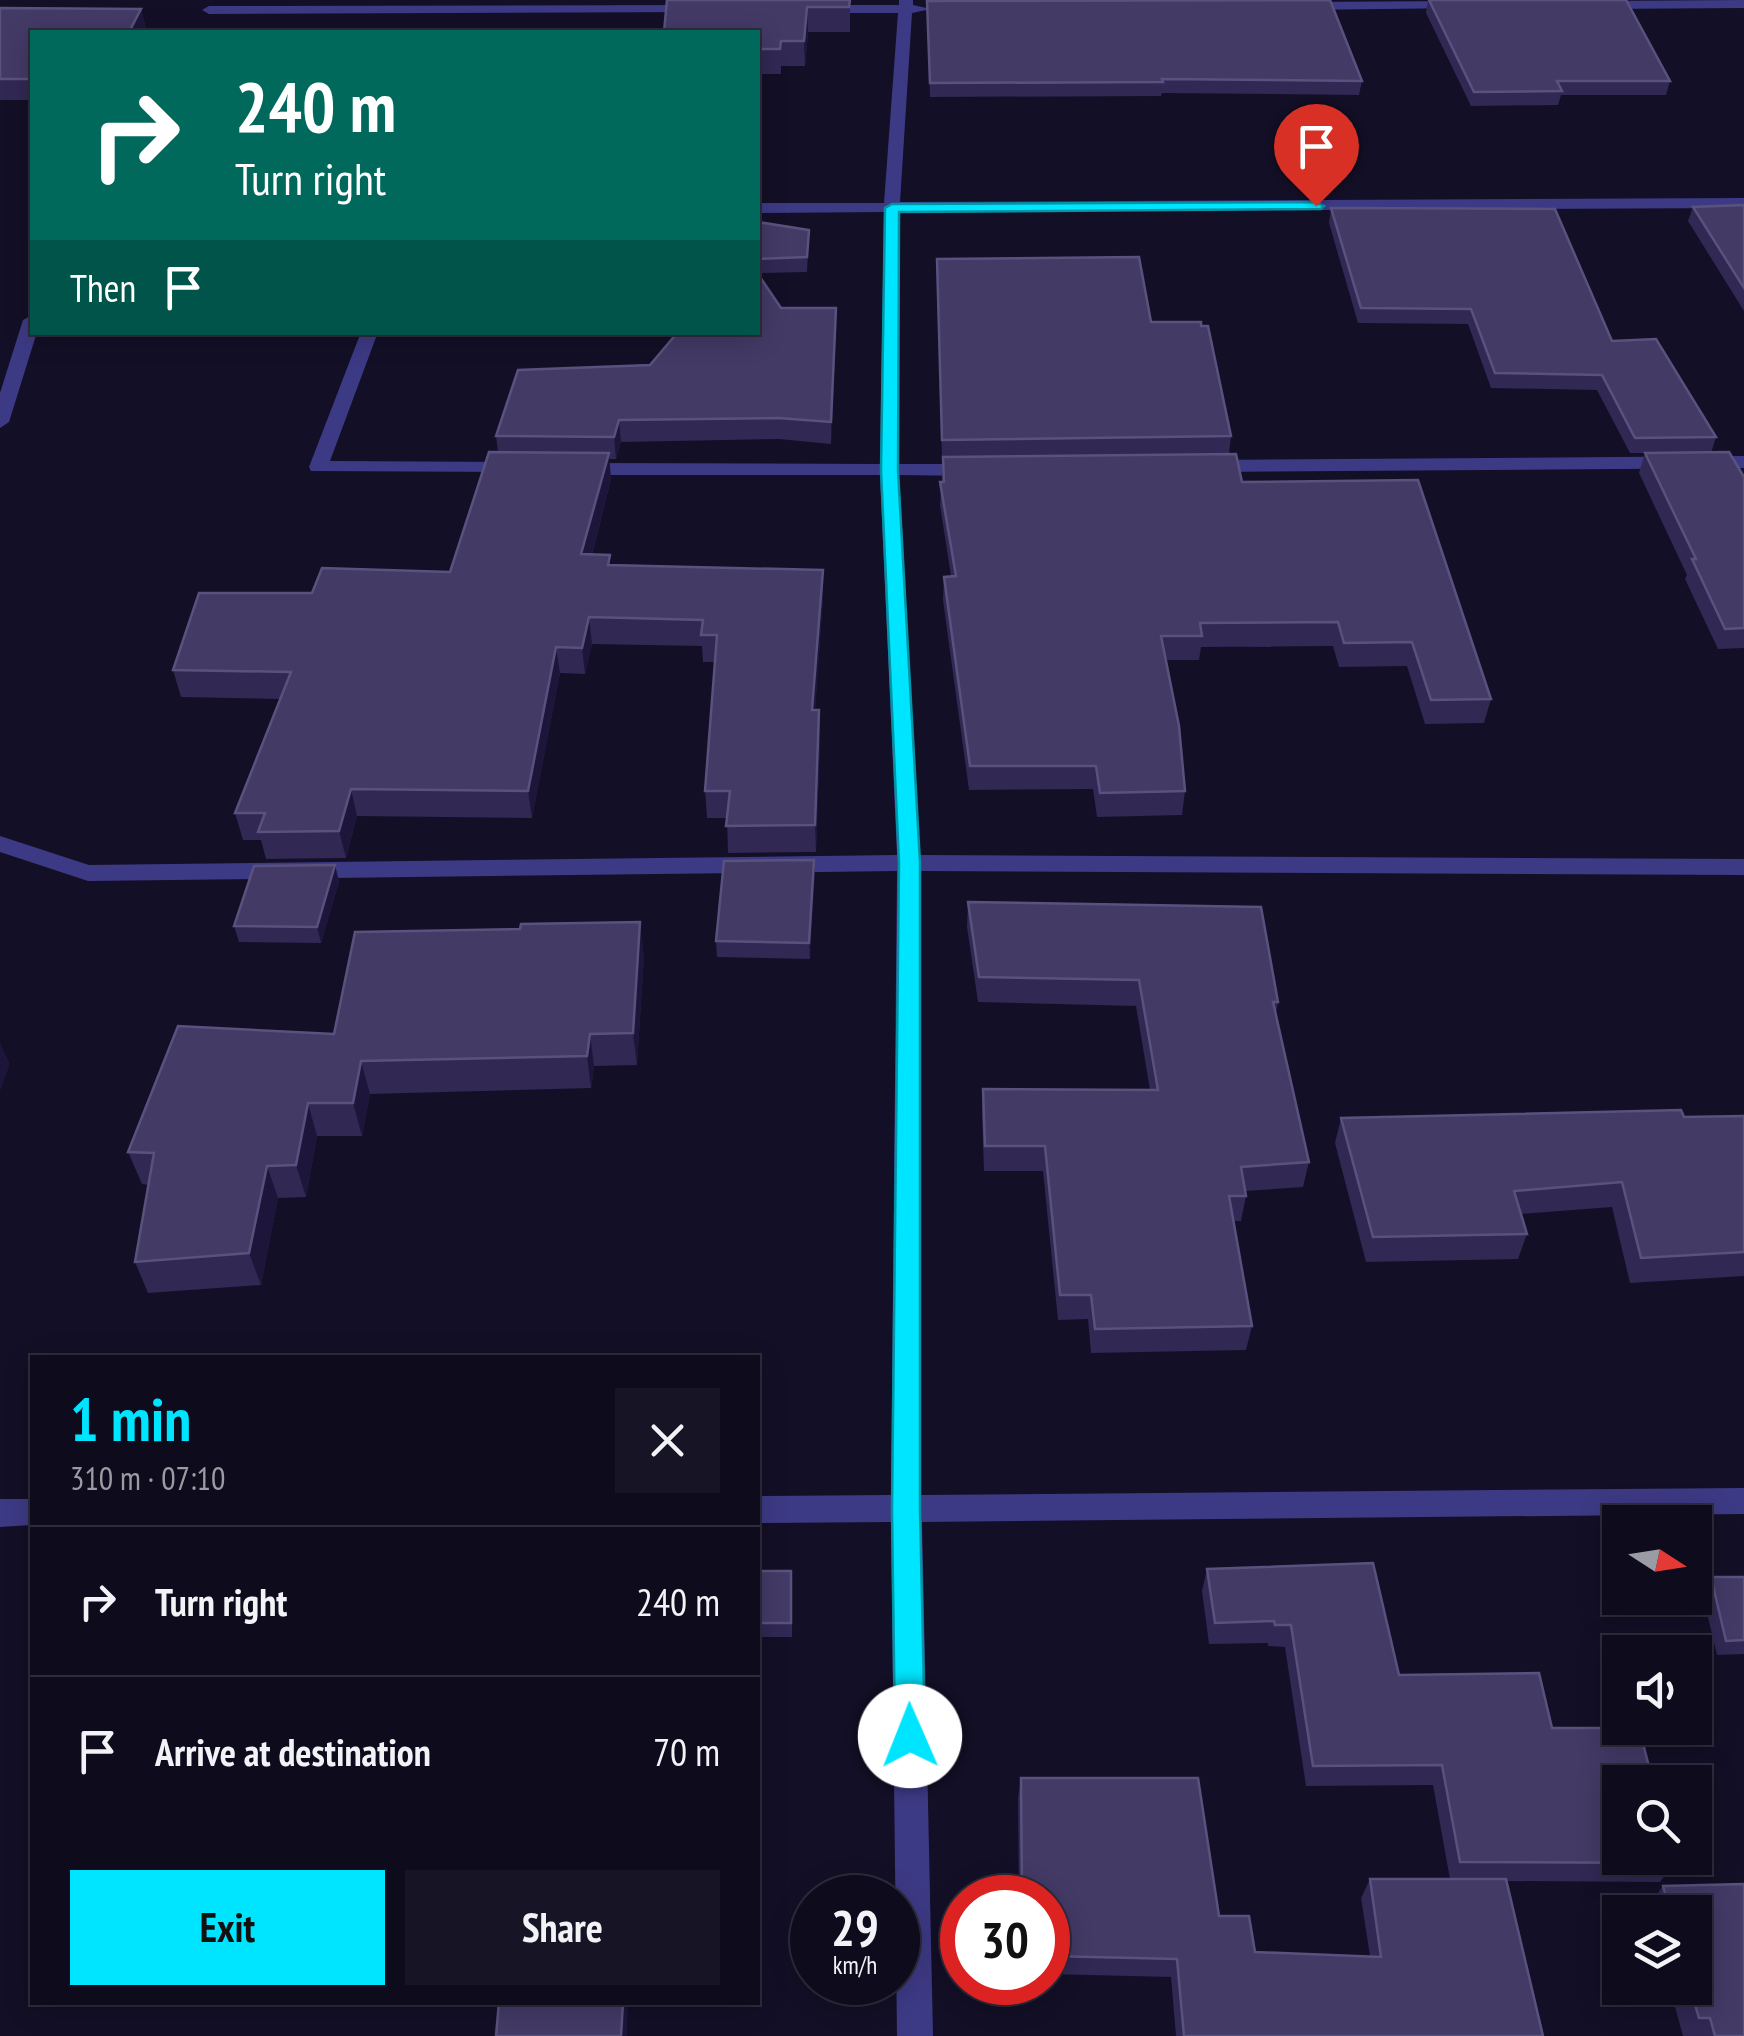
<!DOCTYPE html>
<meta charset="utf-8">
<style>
:root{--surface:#0e0b1c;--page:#171425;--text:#f1f3f6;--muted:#9b9ba3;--line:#2e2b3b;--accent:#00e5ff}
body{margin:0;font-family:"PT Sans Narrow",sans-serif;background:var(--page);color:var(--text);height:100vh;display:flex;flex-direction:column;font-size:38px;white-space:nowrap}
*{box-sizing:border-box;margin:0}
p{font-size:32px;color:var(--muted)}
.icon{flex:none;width:55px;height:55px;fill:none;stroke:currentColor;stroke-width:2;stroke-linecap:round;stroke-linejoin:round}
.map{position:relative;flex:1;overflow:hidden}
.drawer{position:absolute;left:30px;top:1355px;width:730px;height:650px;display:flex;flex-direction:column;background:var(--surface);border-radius:0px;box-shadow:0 5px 25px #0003,0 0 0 2px var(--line)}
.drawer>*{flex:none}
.top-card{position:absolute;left:30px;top:30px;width:730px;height:305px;border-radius:0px;box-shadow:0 5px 25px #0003,0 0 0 2px var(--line);background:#00695c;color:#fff;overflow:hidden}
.needle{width:65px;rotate:102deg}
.tools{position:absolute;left:1602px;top:1505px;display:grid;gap:20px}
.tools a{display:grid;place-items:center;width:110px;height:110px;border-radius:0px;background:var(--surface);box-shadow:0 5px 25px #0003,0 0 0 2px var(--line);font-size:50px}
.speed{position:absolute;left:790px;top:1875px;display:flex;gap:20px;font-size:50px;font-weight:700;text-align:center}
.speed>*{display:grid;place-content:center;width:130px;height:130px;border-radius:50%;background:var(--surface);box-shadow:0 5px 25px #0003,0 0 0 2px var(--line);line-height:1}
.speed small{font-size:25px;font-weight:400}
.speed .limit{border:15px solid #d22;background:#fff;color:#111}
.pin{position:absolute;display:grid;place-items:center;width:85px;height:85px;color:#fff;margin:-102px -42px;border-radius:50% 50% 50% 0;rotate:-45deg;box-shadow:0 0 10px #0007}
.pin .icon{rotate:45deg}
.me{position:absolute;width:110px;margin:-55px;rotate:359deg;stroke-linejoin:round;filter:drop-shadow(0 0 8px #0008)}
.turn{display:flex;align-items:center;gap:35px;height:210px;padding:0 40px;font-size:45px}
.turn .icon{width:130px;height:130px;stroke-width:2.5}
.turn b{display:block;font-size:70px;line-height:85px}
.then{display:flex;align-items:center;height:95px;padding:0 40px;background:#0003;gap:20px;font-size:38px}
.round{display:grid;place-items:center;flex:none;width:105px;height:105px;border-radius:0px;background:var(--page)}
.overview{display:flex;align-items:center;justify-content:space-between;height:170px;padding:0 40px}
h1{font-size:60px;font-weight:700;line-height:75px;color:var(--accent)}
.primary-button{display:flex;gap:20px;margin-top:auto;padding:20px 40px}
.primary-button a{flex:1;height:115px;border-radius:0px;background:var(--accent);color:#111;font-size:40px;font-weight:700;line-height:115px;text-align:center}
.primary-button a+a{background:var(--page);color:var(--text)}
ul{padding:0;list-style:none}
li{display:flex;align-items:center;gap:30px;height:150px;padding:0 40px;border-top:2px solid var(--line)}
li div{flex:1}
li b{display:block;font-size:38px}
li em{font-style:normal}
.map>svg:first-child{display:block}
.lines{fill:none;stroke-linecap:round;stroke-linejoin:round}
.minor{fill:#3d3a85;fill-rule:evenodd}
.wall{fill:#312854}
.shaded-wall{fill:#1d163a}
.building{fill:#433a66;stroke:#5a527e;stroke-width:2.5}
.route{fill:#00e5ff;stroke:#0095a6;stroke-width:2.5}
</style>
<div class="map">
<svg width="1744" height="2036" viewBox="0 0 1744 2036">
<rect width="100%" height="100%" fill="#130f26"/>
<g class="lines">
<g class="minor">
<path d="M899,0H913V5L931,9L912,13L900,202L1744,198V208L900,212L898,464H973L982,470L973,476L899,475L920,855L1744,859V875L921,871V1495L1744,1488V1514L922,1522L933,2036H897L891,1522L758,1523V1496L891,1495L897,871L88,881L0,852V836L89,865L897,855L880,475H578L569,469L578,463L880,464L884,212L758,213V203H884L898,13H819L812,9L819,5H899Z"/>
<path d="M1744,0V8L1594,9L1587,5L1594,1Z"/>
<path d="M1459,1L1466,5L1464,8L1299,10L1292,6L1299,2Z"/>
<path d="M699,5L706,9L704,12L209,14L202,10L209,6Z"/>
<path d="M32,315V332H37L9,422L0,428V393L23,320Z"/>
<path d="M361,332H378L330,461L518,462L527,468L525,472L311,471L309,467Z"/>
<path d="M1744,456V468L1208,472L1199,466L1208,460Z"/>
<path d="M0,1499H32V1525L0,1527Z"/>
</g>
</g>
<g class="wall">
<path d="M667,0H850V32H808L805,66H781V74H758V32Z"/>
<path d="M1428,0L1670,81L1666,95H1561L1558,105L1471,106L1426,13Z"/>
<path d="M0,8L141,9L146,29L144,32H32V100H0Z"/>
<path d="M927,15L1362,81L1359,95L1162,93L1161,96L930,97Z"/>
<path d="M1744,205V311L1688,221L1693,207Z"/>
<path d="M1331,208L1612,341L1716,437L1711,453L1744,477V648L1718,649L1685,579L1687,575L1639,473L1645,453H1630L1597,390L1491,388L1468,324L1358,323L1329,223Z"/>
<path d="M758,222L809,230L807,272L758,273Z"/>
<path d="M937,259L1151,322L1231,436L1229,454L1242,482L1491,699L1484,723L1425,724L1407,666L1339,667L1333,646L1201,647L1199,660H1166L1185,791L1182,815L1097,817L1093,789L969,790L943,600L944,577L951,576L940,505L943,461H942Z"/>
<path d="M781,308L836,329L831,444L779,439L621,442L616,459H609L611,479L592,555L611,566L823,570V597L815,710H819L820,737L816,852L728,853L727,818H707L705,791L715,662H703L702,646L592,644L585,674L560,673L532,818L357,816L346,858L266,859L261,840H243L235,813L281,699L181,697L173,670L312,593L450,572L498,452L496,436L650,365Z"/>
<path d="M93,332H199L197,336L93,335Z"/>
<path d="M814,860L810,959L717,957L716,941Z"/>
<path d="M335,865L339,882L321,943L239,942L234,926Z"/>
<path d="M968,902L1278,1002L1276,1014L1309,1162L1303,1187L1245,1191L1246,1196L1241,1221H1234L1252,1326L1246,1350L1091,1353L1088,1319L1058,1320L1043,1171H984L982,1114L983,1089L1150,1090L1136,1006L978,1002L967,927Z"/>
<path d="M644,955L637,1065L594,1066L591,1088L370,1094L362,1136H317L306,1197L278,1198L261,1285L148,1293L135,1262L149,1185L142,1184L128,1152L334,1034Z"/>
<path d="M1744,1116V1276L1630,1283L1612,1207L1521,1214L1527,1234L1518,1259L1366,1262L1335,1143L1341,1118Z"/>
<path d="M1207,1569L1399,1675L1552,1728L1674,1863L1660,1882L1506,1881L1543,2036H1176L1171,1977L1048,1974V1898H1019L1018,1798L1021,1778L1219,1916L1255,1952L1370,1956L1361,1898L1370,1879H1450L1433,1785L1306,1786L1285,1647L1268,1646V1643L1209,1644L1202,1591Z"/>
<path d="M758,1571L792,1585V1637H758Z"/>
<path d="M1711,1577H1744V1654L1717,1655L1702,1592Z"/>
<path d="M1744,1884V2036H1683L1670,1988H1695V1912H1650L1649,1905L1663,1886Z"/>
</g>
<g class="shaded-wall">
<path d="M807,7L808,32L805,66L804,41Z"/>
<path d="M141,9L146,29L144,32H129Z"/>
<path d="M836,308V329L831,444V422Z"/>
<path d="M619,420L621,442L616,459L614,437Z"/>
<path d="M609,453L611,479L585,581L581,554Z"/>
<path d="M823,570V597L813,737L812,710Z"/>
<path d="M589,617L592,644L585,674L582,648Z"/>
<path d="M556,647L560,673L532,818L528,791Z"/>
<path d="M819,710L820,737L816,852L815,825Z"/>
<path d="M351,789L357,816L346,858L339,831Z"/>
<path d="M814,860L815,876L810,959L809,943Z"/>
<path d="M335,865L339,882L321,943L317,927Z"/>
<path d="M640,922L644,955L637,1065L633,1033Z"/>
<path d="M590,1034L594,1066L591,1088L587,1056Z"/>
<path d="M0,1043L10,1064L0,1091Z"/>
<path d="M361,1061L370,1094L362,1136L353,1103Z"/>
<path d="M308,1103L317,1136L306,1197L296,1165Z"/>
<path d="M267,1166L278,1198L261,1285L249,1253Z"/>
<path d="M623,2002H628L627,2036H621Z"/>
</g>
<g class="building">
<path d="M667,0H850L849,7H807L804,41H781L780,49H758V32H664Z"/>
<path d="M1330,0L1362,81L1162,79L1163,82L930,83L927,1Z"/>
<path d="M1429,0H1626L1670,81H1557L1562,91L1474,92Z"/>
<path d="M0,8L141,9L129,32H32V79H0Z"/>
<path d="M1744,205V288L1693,207Z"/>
<path d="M1331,208L1555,209L1612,341L1656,339L1716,437L1635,438L1602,375L1495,373L1471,309L1361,308Z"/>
<path d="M758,222L809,230L807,257L758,259Z"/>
<path d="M1139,257L1151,322H1201V326H1208L1231,436L942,440L937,259Z"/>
<path d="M758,274L781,308H836L831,422L778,418L619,420L614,437L496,436L518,370L650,365L678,332H758Z"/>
<path d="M489,452L609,453L581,554L610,555L608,565L823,570L812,710H819L815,825L726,826L730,791H705L717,635H701L703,620L589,617L582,648L556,647L528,791L351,789L339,831L258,832L265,813H235L291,672L173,670L199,593H312L322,568L450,572Z"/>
<path d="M1729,452L1744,477V628L1725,629L1692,559H1696L1645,453Z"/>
<path d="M1236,454L1242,482L1418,480L1491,699L1431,700L1412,642L1344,643L1338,622L1200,623L1202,636H1161L1179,726L1185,791L1100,793L1096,766H970L944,577L956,576L940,482H944L943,457Z"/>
<path d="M814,860L809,943L716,941L724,861Z"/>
<path d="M335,865L317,927L234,926L254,866Z"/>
<path d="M968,902L1261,907L1278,1002H1273L1309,1162L1241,1167L1246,1196H1229L1252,1326L1095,1329L1091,1295H1060L1045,1146H985L983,1089L1158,1090L1139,980L979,977Z"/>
<path d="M640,922L633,1033L590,1034L587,1056L361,1061L353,1103H308L296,1165L267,1166L249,1253L135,1262L154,1153L128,1152L178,1026L334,1034L355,932L520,929L521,924Z"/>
<path d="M1681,1110L1684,1117L1744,1116V1252L1641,1258L1622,1182L1514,1191L1527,1234L1373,1237L1341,1118Z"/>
<path d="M1373,1563L1399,1675L1539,1673L1552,1728H1639L1653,1782H1620V1858H1672L1674,1863L1460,1862L1442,1765L1313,1766L1291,1625H1275L1274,1621L1215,1623L1207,1569Z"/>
<rect x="758" y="1571" width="33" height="52"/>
<path d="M1711,1577H1744V1640L1726,1641Z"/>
<path d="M1021,1778H1198L1219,1916H1249L1255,1952L1381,1957L1370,1879H1506L1543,2036H1184L1177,1959L1048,1956V1898H1022Z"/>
<path d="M1744,1884V2036H1715L1710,2018H1699L1690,1988H1695V1912H1670L1663,1886Z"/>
<path d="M499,2002H623L621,2036H496Z"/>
</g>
<path class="route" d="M1316,202L1324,206L1321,209L899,212L898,471L920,863V1510L925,1736L920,1746L910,1750L899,1746L895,1736L892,1510L899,863L881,471L885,208L892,204Z"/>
</svg>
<div class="tools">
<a><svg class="needle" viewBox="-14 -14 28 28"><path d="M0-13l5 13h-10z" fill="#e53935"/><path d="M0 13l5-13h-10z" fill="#9b9ba3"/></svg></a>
<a><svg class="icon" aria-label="sound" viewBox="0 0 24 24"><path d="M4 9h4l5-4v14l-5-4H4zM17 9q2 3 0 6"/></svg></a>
<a><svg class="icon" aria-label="search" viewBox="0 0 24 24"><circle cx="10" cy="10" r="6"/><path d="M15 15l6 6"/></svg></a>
<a><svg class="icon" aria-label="layers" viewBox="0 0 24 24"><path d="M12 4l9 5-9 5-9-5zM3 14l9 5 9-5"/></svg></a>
</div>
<div class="speed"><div>29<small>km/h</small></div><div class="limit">30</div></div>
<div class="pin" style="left:1316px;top:206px;background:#d93025"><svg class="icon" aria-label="arrive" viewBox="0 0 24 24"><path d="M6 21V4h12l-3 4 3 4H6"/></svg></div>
<svg class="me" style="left:910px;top:1736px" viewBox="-20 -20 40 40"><circle r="19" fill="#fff"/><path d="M0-13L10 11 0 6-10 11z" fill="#00e5ff"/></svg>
<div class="top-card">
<div class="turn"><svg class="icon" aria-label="right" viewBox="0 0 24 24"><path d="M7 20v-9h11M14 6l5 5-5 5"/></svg><div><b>240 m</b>Turn right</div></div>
<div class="then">Then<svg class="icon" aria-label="arrive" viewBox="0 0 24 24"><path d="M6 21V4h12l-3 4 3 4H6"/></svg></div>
</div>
<section class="drawer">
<div class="overview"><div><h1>1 min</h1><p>310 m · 07:10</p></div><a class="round"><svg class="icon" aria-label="close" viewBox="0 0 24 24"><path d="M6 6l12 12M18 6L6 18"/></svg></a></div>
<ul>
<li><svg class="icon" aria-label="right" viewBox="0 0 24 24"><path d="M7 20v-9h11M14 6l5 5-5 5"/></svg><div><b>Turn right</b></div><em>240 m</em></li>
<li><svg class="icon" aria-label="arrive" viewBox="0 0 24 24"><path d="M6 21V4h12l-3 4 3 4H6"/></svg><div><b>Arrive at destination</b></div><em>70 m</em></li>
</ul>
<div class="primary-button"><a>Exit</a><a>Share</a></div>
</section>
</div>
